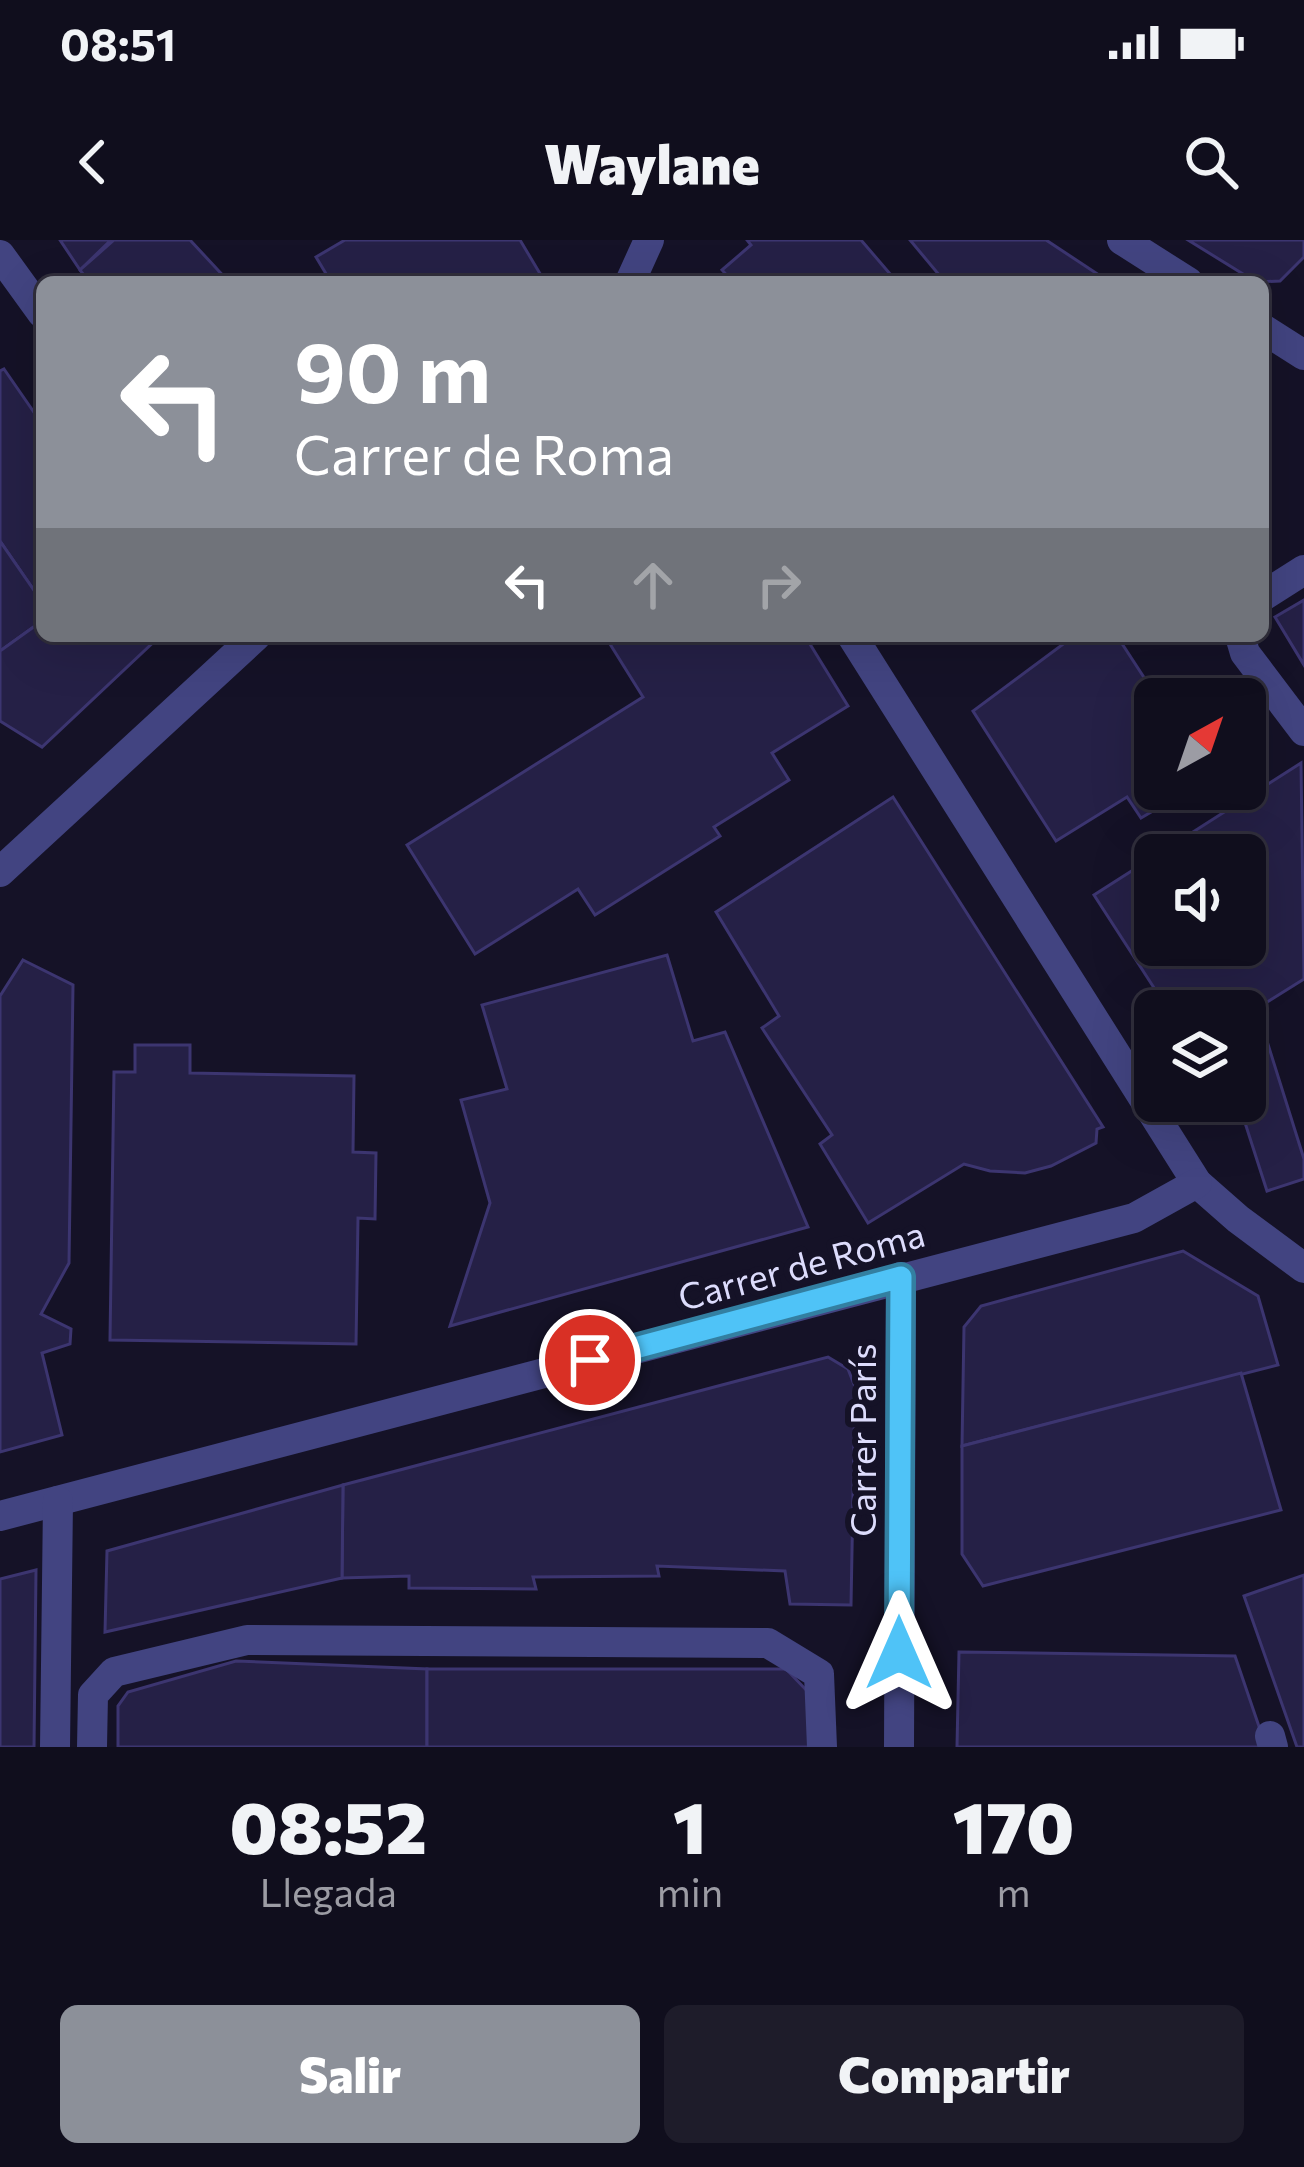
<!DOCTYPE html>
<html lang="es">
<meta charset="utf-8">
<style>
:root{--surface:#100e1d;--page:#1e1c2a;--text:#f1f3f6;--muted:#9c9ca4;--line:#302e3b;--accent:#8c9099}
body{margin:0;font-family:Commissioner,sans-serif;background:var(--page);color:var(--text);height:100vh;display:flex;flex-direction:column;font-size:45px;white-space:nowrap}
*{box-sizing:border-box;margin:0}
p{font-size:39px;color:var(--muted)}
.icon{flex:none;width:66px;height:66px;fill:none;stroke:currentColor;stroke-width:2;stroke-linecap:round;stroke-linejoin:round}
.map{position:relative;height:1507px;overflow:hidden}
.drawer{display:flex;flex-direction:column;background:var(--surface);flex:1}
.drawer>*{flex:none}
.guide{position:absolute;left:36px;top:36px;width:1233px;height:366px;border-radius:18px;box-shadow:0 12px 48px #0002,0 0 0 3px var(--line);background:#8c9099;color:#fff;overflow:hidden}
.needle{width:78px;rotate:40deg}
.tools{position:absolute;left:1134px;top:438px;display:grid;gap:24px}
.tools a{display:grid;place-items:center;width:132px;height:132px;border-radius:18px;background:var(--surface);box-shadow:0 12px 48px #0002,0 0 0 3px var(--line);font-size:60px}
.pin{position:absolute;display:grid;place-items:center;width:102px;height:102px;color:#fff;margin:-51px;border:6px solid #fff;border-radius:50%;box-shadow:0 3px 12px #0007}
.me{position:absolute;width:132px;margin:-66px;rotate:0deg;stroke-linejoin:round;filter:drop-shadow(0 0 9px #0008)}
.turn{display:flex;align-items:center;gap:42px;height:252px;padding:0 60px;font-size:54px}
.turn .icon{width:156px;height:156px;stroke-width:2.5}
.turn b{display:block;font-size:84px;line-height:102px}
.lanes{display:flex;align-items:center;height:114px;padding:0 60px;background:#0003;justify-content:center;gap:60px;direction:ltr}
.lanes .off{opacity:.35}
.eta{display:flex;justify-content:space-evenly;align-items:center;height:204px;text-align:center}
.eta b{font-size:72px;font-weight:800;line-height:84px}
.action{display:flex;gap:24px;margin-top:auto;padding:24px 60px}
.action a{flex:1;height:138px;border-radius:18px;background:var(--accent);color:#fff;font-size:48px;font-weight:800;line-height:138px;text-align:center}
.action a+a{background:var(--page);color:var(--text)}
.status{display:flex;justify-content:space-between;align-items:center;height:84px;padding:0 60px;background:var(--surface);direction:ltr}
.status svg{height:33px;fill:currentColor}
header{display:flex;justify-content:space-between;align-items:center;height:156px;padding:0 60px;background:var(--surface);font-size:54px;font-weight:800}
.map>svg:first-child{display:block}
.building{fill:#252046;stroke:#3c3570;stroke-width:3}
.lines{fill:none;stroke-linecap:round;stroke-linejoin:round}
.minor{stroke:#424481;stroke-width:30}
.route-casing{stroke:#337fa1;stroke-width:30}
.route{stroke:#4fc3f7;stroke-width:21}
.labels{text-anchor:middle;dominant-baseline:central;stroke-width:12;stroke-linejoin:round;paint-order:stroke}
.street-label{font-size:36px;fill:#dddcfc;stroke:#151227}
</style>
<div class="status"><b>08:51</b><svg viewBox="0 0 49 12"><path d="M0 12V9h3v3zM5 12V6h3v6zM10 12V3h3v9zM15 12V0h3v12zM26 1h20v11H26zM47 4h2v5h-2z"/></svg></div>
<header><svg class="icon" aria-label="back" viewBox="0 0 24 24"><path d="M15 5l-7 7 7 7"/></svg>Waylane<svg class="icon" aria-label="search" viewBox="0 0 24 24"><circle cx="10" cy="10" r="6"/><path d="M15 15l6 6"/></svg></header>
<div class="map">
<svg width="1304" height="1507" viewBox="0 0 1304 1507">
<rect width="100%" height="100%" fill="#151227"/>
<g class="building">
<path d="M60,0H111L80,30Z"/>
<path d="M114,0H190L229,42H89L80,30Z"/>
<path d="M345,0H520L545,42H331L316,17Z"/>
<path d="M747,0H861L897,42H733L722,30L751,5Z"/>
<path d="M910,0H1046L1108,41L945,42Z"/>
<path d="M1188,0H1304V17L1280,41L1256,42Z"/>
<path d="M4,129L42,184V362L0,301V131Z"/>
<path d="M0,301L42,362V381L0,411Z"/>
<path d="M1304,360V425L1275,377Z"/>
<path d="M42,381V396H160L42,507L0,481V411Z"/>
<path d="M605,396H805L848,466L772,513L789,540L714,587L720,596L595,675L578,649L475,714L407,605L643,457Z"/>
<path d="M1074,396H1117L1158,459L1155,549H1190L1141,578L1127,557L1056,601L973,471Z"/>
<path d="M1301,523L1304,739L1245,776V771H1169L1094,655L1155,616V705H1245V615H1157Z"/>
<path d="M893,557L1103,887L1097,889L1096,903L1051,926L1025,933L990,931L964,924L868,983L820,904L832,895L762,788L779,776L716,672Z"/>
<path d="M667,715L693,801L725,792L808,987L450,1086L490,963L461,860L507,849L482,765Z"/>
<path d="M23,720L73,745L69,1023L41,1074L71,1089L70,1104L42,1113L62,1195L0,1212V756Z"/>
<path d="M1266,798L1304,919V939L1267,951L1238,861H1245V805Z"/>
<path d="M135,805H190V833L354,836L353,912L376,913L375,979L358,978L356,1104L110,1100L114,832H135Z"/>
<path d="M1183,1011L1258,1056L1278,1125L962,1206L964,1087L981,1066Z"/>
<path d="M828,1117L848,1129L855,1147L851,1365L790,1364L785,1331L657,1326L659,1336L533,1337L536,1349L409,1348V1336L342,1338L343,1245Z"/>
<path d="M1241,1133L1281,1270L983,1346L962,1314V1206Z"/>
<path d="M343,1245L342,1338L105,1392L107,1311Z"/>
<path d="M36,1330L34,1507H0V1339Z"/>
<path d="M1304,1335V1507H1297L1244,1356Z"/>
<path d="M959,1412L1235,1416L1266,1507H957Z"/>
<path d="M236,1421L427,1429V1507H118V1466L128,1452Z"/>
<path d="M427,1429H786L811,1455L810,1507H427Z"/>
</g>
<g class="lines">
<g class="minor">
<path d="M1122,0L1188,42"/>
<path d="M0,15L42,73"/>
<path d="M630,42L649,0"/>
<path d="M1263,89L1304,115"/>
<path d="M1263,356L1304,330"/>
<path d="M852,396L1197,943L1238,979L1304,1028"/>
<path d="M1240,396L1245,413L1304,491"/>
<path d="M0,632L256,396"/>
<path d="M0,1276L1134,978L1197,943"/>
<path d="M1270,1496L1273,1507"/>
<path d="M55,1507L58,1261"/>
<path d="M92,1507L93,1455L114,1432L247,1400L768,1403L819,1434L822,1507"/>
<path d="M899,1507L901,1037"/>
</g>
</g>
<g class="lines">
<g class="route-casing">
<path id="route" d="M590,1120L901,1037L899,1413"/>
</g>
<use href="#route" class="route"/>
</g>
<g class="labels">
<g class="street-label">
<text transform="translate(801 1024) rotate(-15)">Carrer de Roma</text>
<text transform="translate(861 1200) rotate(-90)">Carrer París</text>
</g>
</g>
</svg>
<div class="tools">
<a><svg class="needle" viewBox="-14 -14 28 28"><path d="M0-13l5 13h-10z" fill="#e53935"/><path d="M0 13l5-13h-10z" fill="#9c9ca4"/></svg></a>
<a><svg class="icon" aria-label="sound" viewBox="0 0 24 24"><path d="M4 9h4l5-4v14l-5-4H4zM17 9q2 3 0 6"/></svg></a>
<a><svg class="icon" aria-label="layers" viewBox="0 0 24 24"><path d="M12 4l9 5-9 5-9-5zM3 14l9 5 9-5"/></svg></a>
</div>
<div class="pin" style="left:590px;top:1120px;background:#d93025"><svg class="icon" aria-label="arrive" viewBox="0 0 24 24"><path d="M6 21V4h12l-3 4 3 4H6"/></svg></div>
<svg class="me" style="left:899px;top:1413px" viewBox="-20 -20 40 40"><path d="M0-17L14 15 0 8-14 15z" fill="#4fc3f7" stroke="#fff" stroke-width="4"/></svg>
<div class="guide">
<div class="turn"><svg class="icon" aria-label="left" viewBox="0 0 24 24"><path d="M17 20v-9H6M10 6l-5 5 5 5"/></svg><div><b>90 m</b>Carrer de Roma</div></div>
<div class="lanes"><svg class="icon" aria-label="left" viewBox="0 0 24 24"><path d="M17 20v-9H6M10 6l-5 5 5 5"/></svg><svg class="icon off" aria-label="ahead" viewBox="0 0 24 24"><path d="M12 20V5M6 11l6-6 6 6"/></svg><svg class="icon off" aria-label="right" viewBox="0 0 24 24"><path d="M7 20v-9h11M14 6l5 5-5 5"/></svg></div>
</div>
</div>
<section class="drawer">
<div class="eta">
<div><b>08:52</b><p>Llegada</p></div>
<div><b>1</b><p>min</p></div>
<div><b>170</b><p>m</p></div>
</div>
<div class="action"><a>Salir</a><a>Compartir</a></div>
</section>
